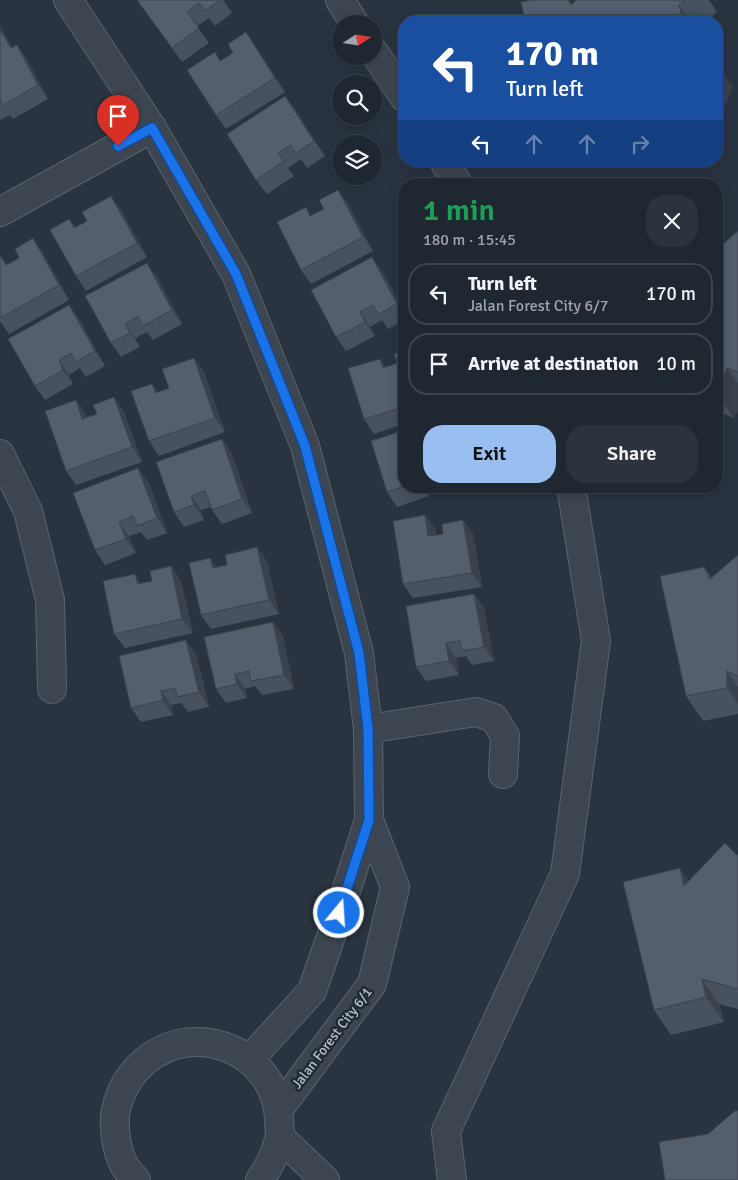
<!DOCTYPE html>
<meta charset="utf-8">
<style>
:root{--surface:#1f2730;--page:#2c333c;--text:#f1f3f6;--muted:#a1a5ab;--line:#3c444c;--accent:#99bff0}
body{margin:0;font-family:Signika,sans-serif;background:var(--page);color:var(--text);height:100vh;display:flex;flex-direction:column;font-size:19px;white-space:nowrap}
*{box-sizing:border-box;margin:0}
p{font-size:16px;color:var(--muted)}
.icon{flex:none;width:28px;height:28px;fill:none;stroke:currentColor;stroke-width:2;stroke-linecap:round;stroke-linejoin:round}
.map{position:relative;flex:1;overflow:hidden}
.panel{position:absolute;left:398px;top:178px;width:325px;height:315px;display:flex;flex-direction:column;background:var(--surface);border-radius:20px;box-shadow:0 2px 12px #0003,0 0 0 1px var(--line)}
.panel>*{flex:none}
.guide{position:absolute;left:398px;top:15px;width:325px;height:152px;border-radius:20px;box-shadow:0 2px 12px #0003,0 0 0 1px var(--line);background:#1a4fa0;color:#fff;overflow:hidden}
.needle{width:32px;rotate:78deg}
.tools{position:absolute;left:332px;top:15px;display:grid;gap:10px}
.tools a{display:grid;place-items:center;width:50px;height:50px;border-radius:50%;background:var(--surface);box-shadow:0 2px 12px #0003,0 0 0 1px var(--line);font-size:25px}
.pin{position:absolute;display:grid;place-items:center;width:42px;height:42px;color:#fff;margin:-51px -21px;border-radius:50% 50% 50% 0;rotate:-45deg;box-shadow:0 0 5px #0007}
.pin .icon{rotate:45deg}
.me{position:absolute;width:55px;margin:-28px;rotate:18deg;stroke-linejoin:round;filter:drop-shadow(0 0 4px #0008)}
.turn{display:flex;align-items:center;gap:18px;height:105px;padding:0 25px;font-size:22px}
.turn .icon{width:65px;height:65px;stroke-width:2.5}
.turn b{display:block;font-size:35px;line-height:42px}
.lanes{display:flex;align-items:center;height:48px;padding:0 25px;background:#0003;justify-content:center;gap:25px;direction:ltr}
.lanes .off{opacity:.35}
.round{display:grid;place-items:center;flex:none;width:52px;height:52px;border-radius:20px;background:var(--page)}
.headline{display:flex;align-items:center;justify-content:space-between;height:85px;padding:0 25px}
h1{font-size:30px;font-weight:600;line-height:38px;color:#1e9e55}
.primary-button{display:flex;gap:10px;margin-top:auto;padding:10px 25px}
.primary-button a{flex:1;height:58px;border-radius:20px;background:var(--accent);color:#111;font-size:20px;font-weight:600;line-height:58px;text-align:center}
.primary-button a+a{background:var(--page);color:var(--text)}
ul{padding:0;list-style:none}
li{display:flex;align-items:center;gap:15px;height:62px;margin:0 10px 8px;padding:0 15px;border:2px solid var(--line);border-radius:20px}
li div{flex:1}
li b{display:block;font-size:19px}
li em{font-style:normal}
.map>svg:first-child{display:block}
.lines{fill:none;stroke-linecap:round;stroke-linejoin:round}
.minor-casing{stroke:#5a646d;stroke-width:30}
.minor{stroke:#3d4650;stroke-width:28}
.wall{fill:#48525e}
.shaded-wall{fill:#3b424c}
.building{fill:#545f6d;stroke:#3b424c}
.route-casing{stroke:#114b97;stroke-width:12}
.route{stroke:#1a73e8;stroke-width:9}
.labels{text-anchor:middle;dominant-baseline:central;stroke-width:5;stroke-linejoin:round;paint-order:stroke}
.street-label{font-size:14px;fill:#b9c1ca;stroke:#212b35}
</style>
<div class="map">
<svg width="738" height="1180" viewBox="0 0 738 1180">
<rect width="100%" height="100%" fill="#293440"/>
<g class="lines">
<g class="minor-casing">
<g id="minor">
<path d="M68,0L152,128L236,274L305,446L359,653L368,729L369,820L339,913L312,991L249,1060"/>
<path d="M340,0L355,24"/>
<path d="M374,52L404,97"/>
<path d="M444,161L458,184"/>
<path d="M0,212L152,128"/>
<path d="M0,454L28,511L50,600L52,689"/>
<path d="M368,729L476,712L494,718L505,736L503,774"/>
<path d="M279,1109L372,984L395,887L369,820"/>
<path d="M280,1137L325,1180"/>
<path d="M136,1180C132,1175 127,1170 124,1165C117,1151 114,1132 115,1117C115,1112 117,1107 118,1102C123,1086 132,1072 145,1061C196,1018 277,1052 279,1120C279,1126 281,1133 279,1139C275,1156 269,1166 260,1180"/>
<path d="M452,1180L446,1131L565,874L596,641L571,486"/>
</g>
</g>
<use href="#minor" class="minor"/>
</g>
<g class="wall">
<path d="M137,0H223L232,13L215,26L209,18L197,26L209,43L182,62Z"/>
<path d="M532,0H569L572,4L576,0H709L717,12L706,21H525Z"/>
<path d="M0,26L12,48L27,59L48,99L13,119L10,115L0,120Z"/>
<path d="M246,32L256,47L285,92L226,129L216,115L221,60L233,53Z"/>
<path d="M285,96L325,156L307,168L301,159L288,168L294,176L267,194L256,180Z"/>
<path d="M338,190L348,204L373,251L311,284L301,270L311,215L324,209Z"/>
<path d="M121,210L147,257L86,291L76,276L69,219L75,227Z"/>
<path d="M738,231V409L734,418L716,411V250Z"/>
<path d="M43,253L69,300L9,334L0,321V257L7,265Z"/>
<path d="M382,271L404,311V320L388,329L382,320L370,327L375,336L346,351L336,337Z"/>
<path d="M157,277L182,324L153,340L147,332L135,338L140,347L121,357L111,343Z"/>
<path d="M69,305L79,319L105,366L86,377L80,368L69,375L73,384L45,400L35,386Z"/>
<path d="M404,351V424L374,434L364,419L386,367L397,363Z"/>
<path d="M194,358L204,372L225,432L159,456L149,441L152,384L158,392L169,388Z"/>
<path d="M114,397L124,412L142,462L76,485L66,471L76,400L86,414L87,417L97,414Z"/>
<path d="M222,439L232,454L252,513L222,524L212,510L211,507L201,510L204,520L184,527L174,512Z"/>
<path d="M149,483L167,533L147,540L141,532L129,536L136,553L105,565L95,550Z"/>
<path d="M404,486H426L429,496L397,507L387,492Z"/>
<path d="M439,486H458L443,491Z"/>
<path d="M425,515L435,529L436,535L443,534L463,520L473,534L482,587L413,598L403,584Z"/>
<path d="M257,547L267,562L279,614L211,629L201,615L210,558L217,567L227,565Z"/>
<path d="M738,555V714L703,721L686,696L704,567L712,578Z"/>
<path d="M171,566L181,581L193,633L125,648L114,634L142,583L152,581Z"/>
<path d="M474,594L484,608L494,661L472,665L466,656L456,658L459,675L426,681L416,667Z"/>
<path d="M273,622L283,636L294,689L262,695L255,686L245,689L247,698L226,703L216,689Z"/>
<path d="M196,654L209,707L188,712L181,703L171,705L173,715L141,722L131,708Z"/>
<path d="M738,856V1009L719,1004L724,1022L671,1035L654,1010L689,881Z"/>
</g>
<g class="shaded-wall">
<path d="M679,5L691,21H683Z"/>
<path d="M0,26L21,63L11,48L0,30Z"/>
<path d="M246,32L256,47L285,92L275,78Z"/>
<path d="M17,45L27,59L48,99L38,85Z"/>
<path d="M716,64L733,87L716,128Z"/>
<path d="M285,96L296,110L325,156L314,141Z"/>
<path d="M338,190L348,204L373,251L363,237Z"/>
<path d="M111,196L121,210L147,257L137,243Z"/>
<path d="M33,238L43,253L69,300L59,285Z"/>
<path d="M372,257L382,271L404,311V313L397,304Z"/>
<path d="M147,263L157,277L182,324L172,310Z"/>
<path d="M69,305L79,319L105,366L95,351Z"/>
<path d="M360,312L370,327L375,336L365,322Z"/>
<path d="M125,324L135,338L140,347L130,333Z"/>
<path d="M194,358L204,372L225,432L215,418Z"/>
<path d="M380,359L390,373L383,368Z"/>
<path d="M59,360L69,375L73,384L63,370Z"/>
<path d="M727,368L738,383V409L734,418L717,393Z"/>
<path d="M152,384L162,398L156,393Z"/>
<path d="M114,397L124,412L142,462L132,447Z"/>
<path d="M76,400L86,414L92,433L82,419Z"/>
<path d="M222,439L232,454L252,513L242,499Z"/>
<path d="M138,468L149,483L167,533L157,518Z"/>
<path d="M422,486H426L429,496Z"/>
<path d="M191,496L201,510L204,520L194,505Z"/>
<path d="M425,515L435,529L438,550L428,536Z"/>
<path d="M463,520L473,534L482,587L472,573Z"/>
<path d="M119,522L129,536L136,553L126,539Z"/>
<path d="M257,547L267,562L279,614L269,600Z"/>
<path d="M210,558L221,572L213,568Z"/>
<path d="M171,566L181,581L193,633L182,619Z"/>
<path d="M135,574L145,589L138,584Z"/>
<path d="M474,594L484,608L494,661L484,647Z"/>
<path d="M273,622L283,636L294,689L284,675Z"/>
<path d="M186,640L196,654L209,707L199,692Z"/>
<path d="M446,643L456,658L459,675L449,661Z"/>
<path d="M727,671L738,687V704L727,688Z"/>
<path d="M235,674L245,689L247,698L237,684Z"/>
<path d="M161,691L171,705L173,715L163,700Z"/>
<path d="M680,868L698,893L684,886Z"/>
<path d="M702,979L719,1004L724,1022L706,997Z"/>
</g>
<g class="building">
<path d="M137,0H220L205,11L199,3L187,12L199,28L172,48Z"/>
<path d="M532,0H568L571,5L576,0H685L679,5L683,21H525L521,2Z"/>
<path d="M0,30L11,48L17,45L38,85L3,105L0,100Z"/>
<path d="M246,32L275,78L216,115L187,70L215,52L220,61L233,53L228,44Z"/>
<path d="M285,96L314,141L296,153L291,145L278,153L284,161L256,180L227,134Z"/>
<path d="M338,190L363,237L301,270L277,222L306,207L310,216L324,209L319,200Z"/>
<path d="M111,196L137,243L76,276L50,230L69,219L74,228L87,221L82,212Z"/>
<path d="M738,231V372L727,368L717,393H716V250Z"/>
<path d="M33,238L59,285L0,318V257L1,256L6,265L19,258L15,249Z"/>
<path d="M372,257L397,304L378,314L373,305L360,312L365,322L336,337L311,290Z"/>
<path d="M147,263L172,310L143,326L138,316L125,324L130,333L111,343L85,296Z"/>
<path d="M69,305L95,351L76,362L71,353L59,360L63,370L35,386L8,339Z"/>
<path d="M404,351V407L364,419L348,368L380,359L383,368L397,363L394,354Z"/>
<path d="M194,358L215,418L149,441L131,391L152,384L156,393L169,388L162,369Z"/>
<path d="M114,397L132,447L66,471L45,411L76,400L82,419L97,414L93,405Z"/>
<path d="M404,430V486H405L387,492L371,441Z"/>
<path d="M222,439L242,499L212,510L205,491L191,496L194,505L174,512L156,462Z"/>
<path d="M138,468L157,518L137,526L133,516L119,522L126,539L95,550L73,493Z"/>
<path d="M425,515L428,536L443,534L442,524L463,520L472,573L403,584L393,521Z"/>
<path d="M257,547L269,600L201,615L189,563L210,558L213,568L227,565L225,555Z"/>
<path d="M738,555V676L727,671V688L686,696L660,576L704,567L710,579Z"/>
<path d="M171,566L182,619L114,634L103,581L135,574L138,584L152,581L150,571Z"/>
<path d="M474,594L484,647L462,651L460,641L446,643L449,661L416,667L406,606Z"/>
<path d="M273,622L284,675L251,681L249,671L235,674L237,684L216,689L204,637Z"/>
<path d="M186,640L199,692L177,697L175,688L161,691L163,700L131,708L119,656Z"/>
<path d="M725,843L738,856V989L702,979L706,997L654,1010L623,882L680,868L684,886Z"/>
<path d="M736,1110L738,1112V1180H665L659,1142L708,1134Z"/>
</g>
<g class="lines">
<g class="route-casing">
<path id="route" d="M118,146L152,128L236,274L305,446L359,653L368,729L369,820L339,913"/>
</g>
<use href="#route" class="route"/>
</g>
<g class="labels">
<g class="street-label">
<text transform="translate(332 1038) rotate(-53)">Jalan Forest City 6/1</text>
</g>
</g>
</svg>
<div class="tools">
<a><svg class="needle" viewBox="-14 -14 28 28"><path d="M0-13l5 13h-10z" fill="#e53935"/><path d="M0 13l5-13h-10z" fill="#a1a5ab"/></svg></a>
<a><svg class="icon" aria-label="search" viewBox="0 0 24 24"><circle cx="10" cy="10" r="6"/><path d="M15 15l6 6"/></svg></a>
<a><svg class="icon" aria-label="layers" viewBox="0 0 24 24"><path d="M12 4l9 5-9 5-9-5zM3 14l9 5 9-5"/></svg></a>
</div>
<div class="pin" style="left:118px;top:146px;background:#d93025"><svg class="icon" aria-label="arrive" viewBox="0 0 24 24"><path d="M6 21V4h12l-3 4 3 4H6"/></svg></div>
<svg class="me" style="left:339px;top:913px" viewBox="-20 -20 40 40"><circle r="17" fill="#1a73e8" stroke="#fff" stroke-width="3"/><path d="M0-11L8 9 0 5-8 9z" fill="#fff"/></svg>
<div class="guide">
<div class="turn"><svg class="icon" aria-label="left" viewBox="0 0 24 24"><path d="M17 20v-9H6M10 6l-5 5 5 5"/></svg><div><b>170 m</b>Turn left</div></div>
<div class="lanes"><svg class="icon" aria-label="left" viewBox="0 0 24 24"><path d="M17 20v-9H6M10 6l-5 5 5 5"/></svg><svg class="icon off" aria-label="ahead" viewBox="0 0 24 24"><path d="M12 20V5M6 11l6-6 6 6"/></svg><svg class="icon off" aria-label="ahead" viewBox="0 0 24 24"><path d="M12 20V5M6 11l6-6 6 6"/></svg><svg class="icon off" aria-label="right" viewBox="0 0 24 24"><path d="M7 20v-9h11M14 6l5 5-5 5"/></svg></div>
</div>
<section class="panel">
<div class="headline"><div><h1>1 min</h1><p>180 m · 15:45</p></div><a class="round"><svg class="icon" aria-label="close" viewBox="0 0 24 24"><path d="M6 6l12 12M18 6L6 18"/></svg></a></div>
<ul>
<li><svg class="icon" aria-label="left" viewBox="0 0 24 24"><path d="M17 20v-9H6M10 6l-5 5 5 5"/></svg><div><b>Turn left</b><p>Jalan Forest City 6/7</p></div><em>170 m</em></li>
<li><svg class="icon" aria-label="arrive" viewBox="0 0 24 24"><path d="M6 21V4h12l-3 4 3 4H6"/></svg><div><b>Arrive at destination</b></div><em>10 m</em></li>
</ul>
<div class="primary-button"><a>Exit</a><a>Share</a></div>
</section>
</div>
